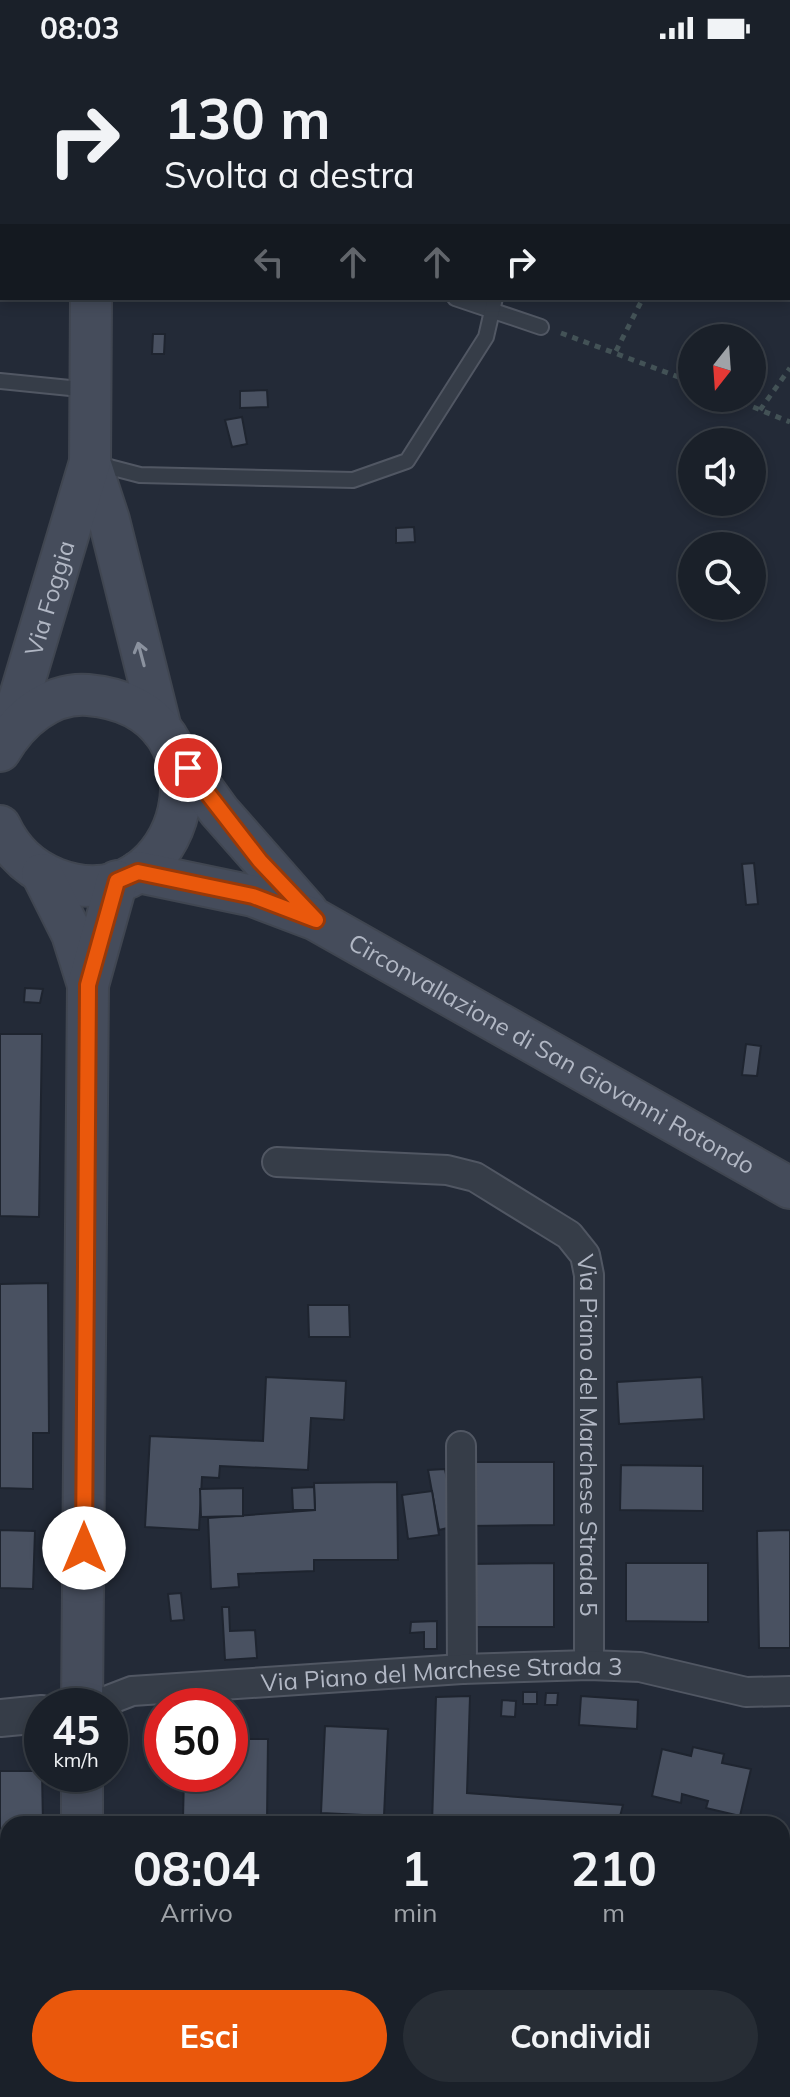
<!DOCTYPE html>
<html lang="it">
<style>
:root{--surface:#1a2029;--page:#272d35;--text:#f1f3f6;--muted:#9fa3a8;--line:#383e46;--accent:#ea580c}
body{margin:0;font-family:Mulish,sans-serif;background:var(--page);color:var(--text);height:100vh;display:flex;flex-direction:column;font-size:30px;white-space:nowrap}
*{box-sizing:border-box;margin:0}
p{font-size:26px;color:var(--muted)}
.icon{flex:none;width:44px;height:44px;fill:none;stroke:currentColor;stroke-width:2;stroke-linecap:round;stroke-linejoin:round}
.map{position:relative;flex:1;overflow:hidden}
.side{position:absolute;left:0px;top:1760px;width:790px;height:282px;display:flex;flex-direction:column;background:var(--surface);border-radius:24px 24px 0 0;box-shadow:0 4px 12px #0003,0 0 0 2px var(--line)}
.side>*{flex:none}
.banner{position:absolute;left:0px;top:0px;width:790px;height:244px;box-shadow:0 4px 12px #0003,0 0 0 2px var(--line);background:#1a2029;color:var(--text);overflow:hidden}
.needle{width:52px;rotate:197deg}
.tools{position:absolute;left:678px;top:268px;display:grid;gap:16px}
.tools a{display:grid;place-items:center;width:88px;height:88px;border-radius:50%;background:var(--surface);box-shadow:0 4px 12px #0003,0 0 0 2px var(--line);font-size:40px}
.speed{position:absolute;left:24px;top:1632px;display:flex;gap:16px;font-size:40px;font-weight:700;text-align:center}
.speed>*{display:grid;place-content:center;width:104px;height:104px;border-radius:50%;background:var(--surface);box-shadow:0 4px 12px #0003,0 0 0 2px var(--line);line-height:1}
.speed small{font-size:20px;font-weight:400}
.speed .limit{border:12px solid #d22;background:#fff;color:#111}
.pin{position:absolute;display:grid;place-items:center;width:68px;height:68px;color:#fff;margin:-34px;border:4px solid #fff;border-radius:50%;box-shadow:0 2px 8px #0007}
.me{position:absolute;width:88px;margin:-44px;rotate:0deg;stroke-linejoin:round;filter:drop-shadow(0 0 6px #0008)}
.turn{display:flex;align-items:center;gap:28px;height:168px;padding:0 32px;font-size:36px}
.turn .icon{width:104px;height:104px;stroke-width:2.5}
.turn b{display:block;font-size:56px;line-height:68px}
.lanes{display:flex;align-items:center;height:76px;padding:0 32px;background:#0003;justify-content:center;gap:40px;direction:ltr}
.lanes .off{opacity:.35}
.eta{display:flex;justify-content:space-evenly;align-items:center;height:136px;text-align:center}
.eta b{font-size:48px;font-weight:700;line-height:56px}
.cta{display:flex;gap:16px;margin-top:auto;padding:16px 32px}
.cta a{flex:1;height:92px;border-radius:48px;background:var(--accent);color:#fff;font-size:32px;font-weight:700;line-height:92px;text-align:center}
.cta a+a{background:var(--page);color:var(--text)}
.status{display:flex;justify-content:space-between;align-items:center;height:56px;padding:0 40px;background:var(--surface);direction:ltr}
.status svg{height:22px;fill:currentColor}
.map>svg:first-child{display:block}
.building{fill:#495161;stroke:#1e242f;stroke-width:2}
.lines{fill:none;stroke-linecap:round;stroke-linejoin:round}
.service-casing{stroke:#515763;stroke-width:18}
.minor-casing{stroke:#515763;stroke-width:32}
.tertiary-casing{stroke:#515763;stroke-width:40}
.secondary-casing{stroke:#404651;stroke-width:44}
.path{stroke:#435256;stroke-width:5;stroke-dasharray:6 6;stroke-linecap:butt}
.service{stroke:#363d48;stroke-width:14}
.minor{stroke:#363d48;stroke-width:28}
.tertiary{stroke:#363d48;stroke-width:36}
.secondary{stroke:#454c5b;stroke-width:40}
.oneway{stroke:#8b929f}
.route-casing{stroke:#983908;stroke-width:20}
.route{stroke:#ea580c;stroke-width:14}
.labels{text-anchor:middle;dominant-baseline:central;stroke-width:7;stroke-linejoin:round;paint-order:stroke}
.street-label{font-size:24px;fill:#b1b7c4;stroke:#1c222d}
</style>
<div class="status"><b>08:03</b><svg viewBox="0 0 49 12"><path d="M0 12V9h3v3zM5 12V6h3v6zM10 12V3h3v9zM15 12V0h3v12zM26 1h20v11H26zM47 4h2v5h-2z"/></svg></div>
<div class="map">
<svg width="790" height="2041" viewBox="0 0 790 2041">
<rect width="100%" height="100%" fill="#232a37"/>
<g class="building">
<path d="M153,278H165L164,298H152Z"/>
<path d="M267,334L268,351L240,352V335Z"/>
<path d="M242,361L247,388L232,391L225,364Z"/>
<path d="M414,471L415,486L396,487V472Z"/>
<path d="M754,807L758,848L746,849L742,808Z"/>
<path d="M25,932L43,933L40,947L24,946Z"/>
<path d="M0,978H42L39,1161L0,1160Z"/>
<path d="M746,988L761,990L757,1020L742,1019Z"/>
<path d="M48,1227L49,1377H33V1433L0,1432V1228Z"/>
<path d="M308,1249H349L350,1281H309Z"/>
<path d="M266,1321L346,1325L344,1364L311,1362L308,1414L220,1410L219,1422L202,1421L199,1474L145,1471L150,1380L263,1385Z"/>
<path d="M702,1321L704,1363L619,1368L617,1326Z"/>
<path d="M465,1406H554V1469L466,1470Z"/>
<path d="M621,1409L703,1410V1455L620,1454Z"/>
<path d="M445,1413L456,1470L439,1474L428,1414Z"/>
<path d="M397,1426L398,1504H314V1515L238,1518L239,1531L211,1533L208,1462L315,1454L314,1427Z"/>
<path d="M314,1431L315,1454H293L292,1432Z"/>
<path d="M243,1432V1460L201,1461L200,1433Z"/>
<path d="M432,1435L439,1479L408,1483L402,1439Z"/>
<path d="M0,1474L35,1475L33,1533L0,1532Z"/>
<path d="M790,1474V1592H759L757,1475Z"/>
<path d="M554,1507V1571H467L466,1508Z"/>
<path d="M626,1507H708V1566L626,1565Z"/>
<path d="M181,1537L184,1564L171,1565L168,1538Z"/>
<path d="M222,1551H229L230,1575L255,1574L257,1602L225,1604Z"/>
<path d="M437,1565V1593H424V1576L410,1577L411,1566Z"/>
<rect x="523" y="1636" width="14" height="12"/>
<path d="M546,1637H558L557,1649H545Z"/>
<path d="M470,1640L467,1737L623,1749L618,1768H432L436,1641Z"/>
<path d="M581,1640L638,1644L637,1673L579,1669Z"/>
<path d="M502,1644L516,1645L515,1661L501,1660Z"/>
<path d="M325,1670L388,1673L384,1760L321,1757Z"/>
<path d="M230,1683H268L267,1764L183,1763L184,1718H230Z"/>
<path d="M693,1691L724,1698L722,1707L751,1713L740,1760L706,1752L708,1745L682,1738L681,1747L652,1740L662,1693L691,1700Z"/>
<path d="M0,1715H42L43,1768H8V1787H0Z"/>
<path d="M8,1854V1941H5V1935H0V1855Z"/>
<path d="M790,1898V2041H761L763,2034H782V1924L786,1899Z"/>
<path d="M0,1985H8V2034H23V2041H0Z"/>
<rect x="445" y="2034" width="77" height="7"/>
</g>
<g class="lines">
<g class="service-casing">
<g id="service">
<path d="M544,2L546,0"/>
<path d="M455,242L541,271"/>
<path d="M0,325L90,334"/>
<path d="M94,407L140,419L353,424L407,405L486,281L495,242"/>
</g>
</g>
<g class="minor-casing">
<g id="minor">
<path d="M0,174L2,175"/>
<path id="s1" d="M277,1106L447,1114L475,1121L569,1179L585,1199L589,1219V1609"/>
<path d="M461,1390L462,1613"/>
<path id="s2" d="M93,1650L132,1635L462,1613L589,1609L640,1611L746,1636L790,1635"/>
<path d="M782,1849L790,1850"/>
<path d="M388,2034V2041"/>
</g>
</g>
<g class="tertiary-casing">
<path id="tertiary" d="M0,1662L42,1658"/>
</g>
<g class="secondary-casing">
<g id="secondary">
<path d="M92,2V0"/>
<path d="M90,406L109,464L161,673"/>
<path id="s3" d="M8,680L90,406L91,242"/>
<path d="M0,695C18,664 50,636 88,639C243,652 185,872 56,823C30,813 12,796 0,770"/>
<path d="M180,701L219,755L307,855"/>
<path id="s4" d="M138,816L253,840L316,864L790,1132"/>
<path d="M42,818L72,878L88,929"/>
<path d="M82,1650L88,929L117,825"/>
<path d="M82,1768V1718"/>
<path d="M81,2041V2034"/>
</g>
</g>
<g class="path">
<path d="M765,2L766,0"/>
<path d="M561,277L692,326"/>
<path d="M616,295L643,242"/>
<path d="M731,342L790,366"/>
<path d="M760,354L790,312"/>
</g>
<use href="#service" class="service"/>
<use href="#minor" class="minor"/>
<use href="#tertiary" class="tertiary"/>
<use href="#secondary" class="secondary"/>
</g>
<defs><path id="oneway-shaft" d="M-6 0H5M1.5-3L5.5 0L1.5 3" fill="none" stroke-width="1.6" stroke-linecap="round" stroke-linejoin="round" transform="scale(2)"/></defs>
<use class="oneway" href="#oneway-shaft" transform="translate(141 598) rotate(-105)"/>
<g class="lines">
<g class="route-casing">
<path id="route" d="M84,1492L88,929L117,825L138,816L253,840L316,864L260,805L188,712"/>
</g>
<use href="#route" class="route"/>
</g>
<g class="labels">
<g class="street-label">
<text stroke="none"><textPath href="#s3" startOffset="144">Via Foggia</textPath></text>
<text stroke="none"><textPath href="#s4" startOffset="456">Circonvallazione di San Giovanni Rotondo</textPath></text>
<text stroke="none"><textPath href="#s1" startOffset="516">Via Piano del Marchese Strada 5</textPath></text>
<text stroke="none"><textPath href="#s2" startOffset="352">Via Piano del Marchese Strada 3</textPath></text>
</g>
</g>
</svg>
<div class="tools">
<a><svg class="needle" viewBox="-14 -14 28 28"><path d="M0-13l5 13h-10z" fill="#e53935"/><path d="M0 13l5-13h-10z" fill="#9fa3a8"/></svg></a>
<a><svg class="icon" aria-label="sound" viewBox="0 0 24 24"><path d="M4 9h4l5-4v14l-5-4H4zM17 9q2 3 0 6"/></svg></a>
<a><svg class="icon" aria-label="search" viewBox="0 0 24 24"><circle cx="10" cy="10" r="6"/><path d="M15 15l6 6"/></svg></a>
</div>
<div class="speed"><div>45<small>km/h</small></div><div class="limit">50</div></div>
<div class="pin" style="left:188px;top:712px;background:#d93025"><svg class="icon" aria-label="arrive" viewBox="0 0 24 24"><path d="M6 21V4h12l-3 4 3 4H6"/></svg></div>
<svg class="me" style="left:84px;top:1492px" viewBox="-20 -20 40 40"><circle r="19" fill="#fff"/><path d="M0-13L10 11 0 6-10 11z" fill="#ea580c"/></svg>
<div class="banner">
<div class="turn"><svg class="icon" aria-label="right" viewBox="0 0 24 24"><path d="M7 20v-9h11M14 6l5 5-5 5"/></svg><div><b>130 m</b>Svolta a destra</div></div>
<div class="lanes"><svg class="icon off" aria-label="left" viewBox="0 0 24 24"><path d="M17 20v-9H6M10 6l-5 5 5 5"/></svg><svg class="icon off" aria-label="ahead" viewBox="0 0 24 24"><path d="M12 20V5M6 11l6-6 6 6"/></svg><svg class="icon off" aria-label="ahead" viewBox="0 0 24 24"><path d="M12 20V5M6 11l6-6 6 6"/></svg><svg class="icon" aria-label="right" viewBox="0 0 24 24"><path d="M7 20v-9h11M14 6l5 5-5 5"/></svg></div>
</div>
<section class="side">
<div class="eta">
<div><b>08:04</b><p>Arrivo</p></div>
<div><b>1</b><p>min</p></div>
<div><b>210</b><p>m</p></div>
</div>
<div class="cta"><a>Esci</a><a>Condividi</a></div>
</section>
</div>
